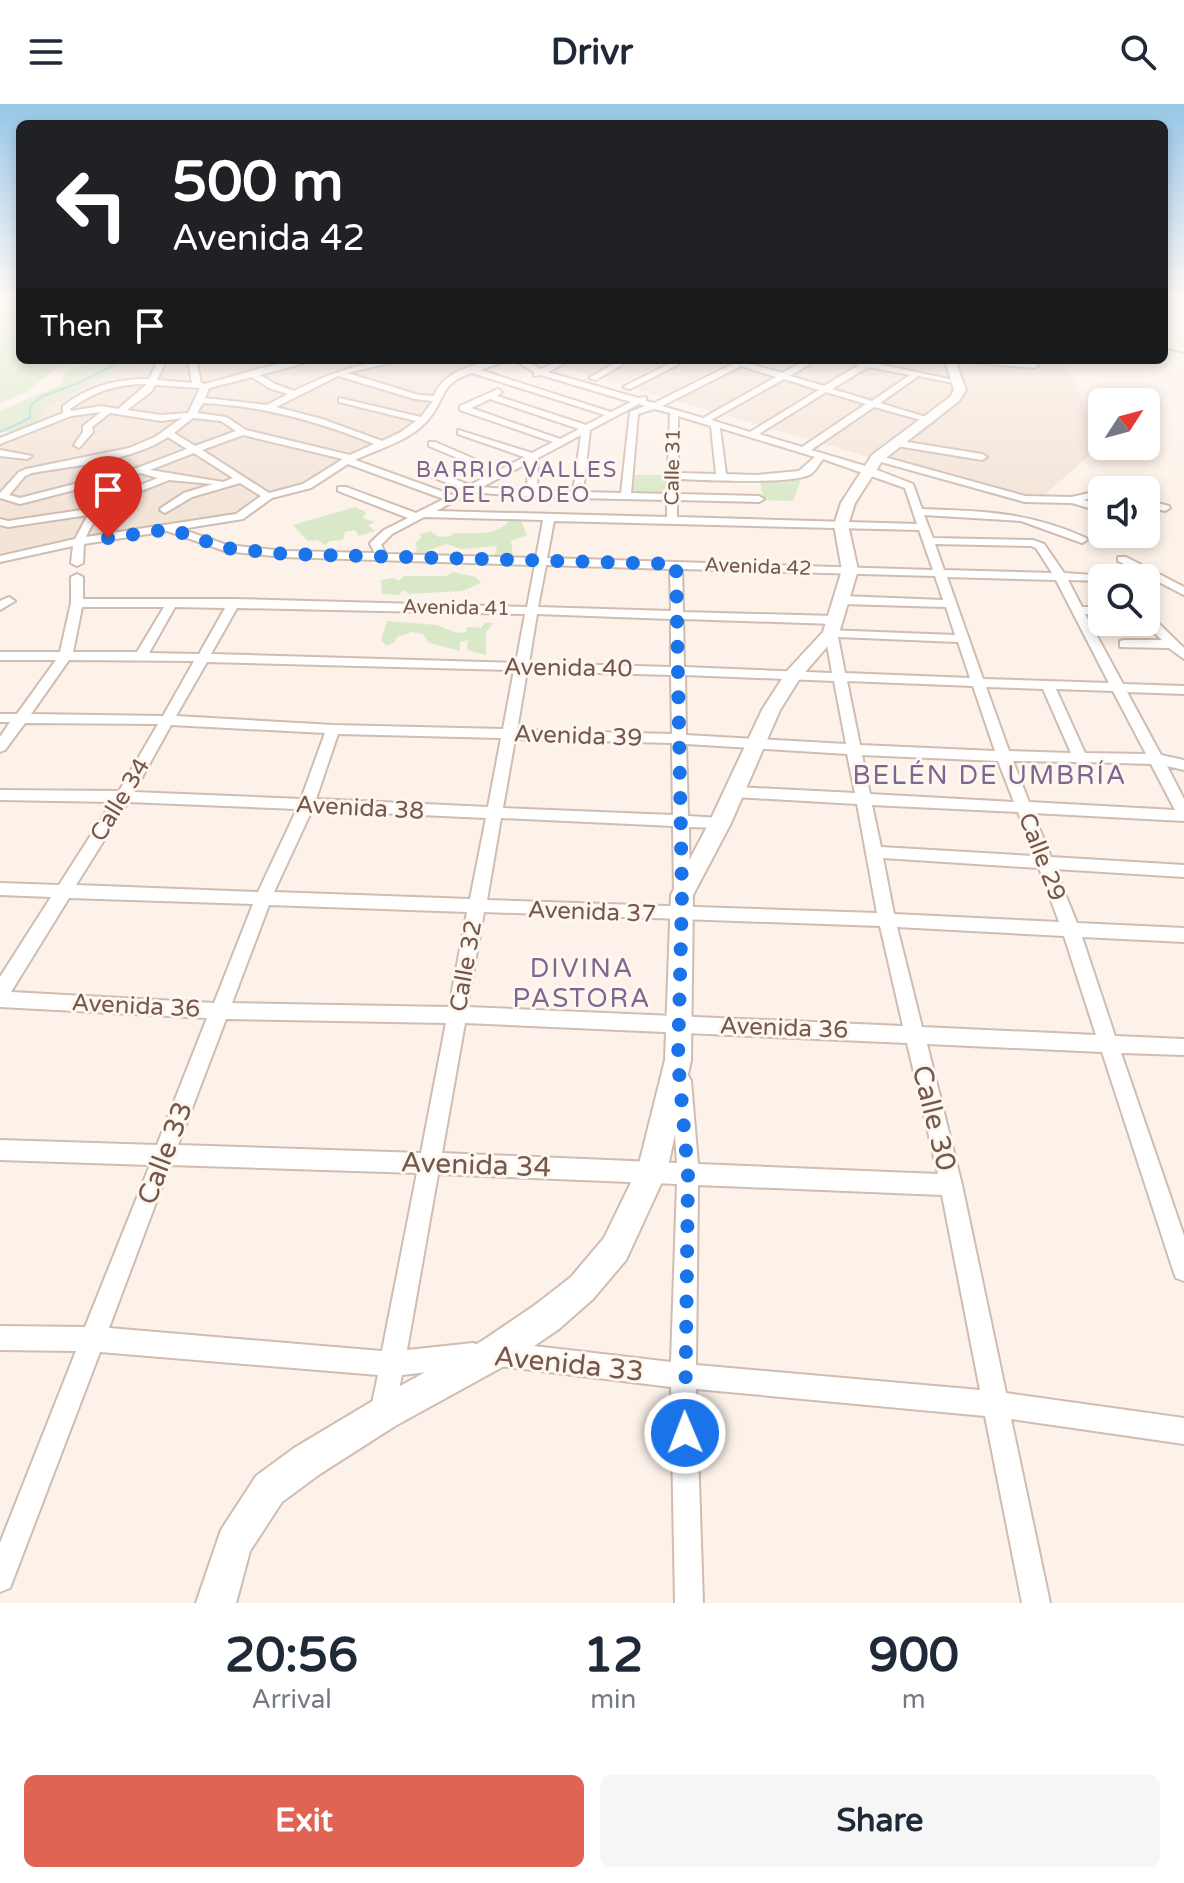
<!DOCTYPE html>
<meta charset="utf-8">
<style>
:root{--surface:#fff;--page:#f6f6f7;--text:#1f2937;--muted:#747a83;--accent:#e06454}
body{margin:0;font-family:"Varela Round",sans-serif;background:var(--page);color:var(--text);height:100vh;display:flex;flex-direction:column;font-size:30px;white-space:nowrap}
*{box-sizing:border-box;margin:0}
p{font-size:26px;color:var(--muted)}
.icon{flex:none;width:44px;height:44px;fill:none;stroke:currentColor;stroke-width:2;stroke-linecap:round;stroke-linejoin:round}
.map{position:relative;height:1499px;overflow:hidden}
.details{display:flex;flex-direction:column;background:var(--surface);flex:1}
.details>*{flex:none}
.guide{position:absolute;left:16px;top:16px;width:1152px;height:244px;border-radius:12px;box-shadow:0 4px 12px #0003;background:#202124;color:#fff;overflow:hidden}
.needle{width:52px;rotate:54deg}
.tools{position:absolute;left:1088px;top:284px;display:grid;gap:16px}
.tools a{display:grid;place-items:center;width:72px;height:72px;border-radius:12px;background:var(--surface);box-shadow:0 4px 12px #0003;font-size:40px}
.pin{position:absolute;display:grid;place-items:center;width:68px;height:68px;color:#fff;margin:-82px -34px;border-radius:50% 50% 50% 0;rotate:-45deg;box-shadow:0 0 8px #0007}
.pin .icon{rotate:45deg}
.me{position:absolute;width:88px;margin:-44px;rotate:359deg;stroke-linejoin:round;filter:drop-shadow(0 0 6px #0008)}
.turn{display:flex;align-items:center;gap:28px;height:168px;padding:0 24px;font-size:36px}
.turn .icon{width:104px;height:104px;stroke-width:2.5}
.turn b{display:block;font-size:56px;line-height:68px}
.then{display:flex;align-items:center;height:76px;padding:0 24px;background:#0003;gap:16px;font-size:30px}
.eta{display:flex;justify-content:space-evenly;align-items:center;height:136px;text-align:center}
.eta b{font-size:48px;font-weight:800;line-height:56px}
.button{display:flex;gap:16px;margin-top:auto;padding:16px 24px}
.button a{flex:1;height:92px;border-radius:12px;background:var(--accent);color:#fff;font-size:32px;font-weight:800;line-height:92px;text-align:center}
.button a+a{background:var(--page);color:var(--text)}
header{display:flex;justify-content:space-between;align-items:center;height:104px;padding:0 24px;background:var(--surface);font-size:36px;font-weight:800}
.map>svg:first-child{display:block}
.residential{fill:#f3e4d8}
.green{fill:#d9e9c7}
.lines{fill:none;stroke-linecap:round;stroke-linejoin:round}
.stream{stroke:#a4d4d6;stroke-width:2}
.street-casing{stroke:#d0bcb1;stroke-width:4}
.secondary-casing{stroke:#d2bbaf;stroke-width:4}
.street{fill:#fff;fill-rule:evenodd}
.secondary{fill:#fff;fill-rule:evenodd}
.route{stroke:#1a73e8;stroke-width:14;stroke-dasharray:0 25.2}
.labels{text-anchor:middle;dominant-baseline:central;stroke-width:6;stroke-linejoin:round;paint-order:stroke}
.far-street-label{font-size:20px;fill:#75574d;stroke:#fef7ef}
.far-neighbourhood-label{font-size:22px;letter-spacing:2px;fill:#7e6691;stroke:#fef7ef}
.street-label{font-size:24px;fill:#75574d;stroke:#fef7ef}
.neighbourhood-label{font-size:26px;letter-spacing:2px;fill:#7e6691;stroke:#fef7ef}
.near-street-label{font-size:28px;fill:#75574d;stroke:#fef7ef}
</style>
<header><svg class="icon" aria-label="menu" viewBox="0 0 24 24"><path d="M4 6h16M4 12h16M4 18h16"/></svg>Drivr<svg class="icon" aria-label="search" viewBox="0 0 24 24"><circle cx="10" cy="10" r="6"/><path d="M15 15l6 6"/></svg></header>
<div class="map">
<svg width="1184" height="1499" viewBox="0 0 1184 1499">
<rect width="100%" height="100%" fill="#fcf2e9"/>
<g class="residential">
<path d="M124,256H496L460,267L439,281L422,316L386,338L328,363L305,380L270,390L236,411L0,452V339L42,315L37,301Z"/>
<path d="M537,256H1064L1102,340L1033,401Z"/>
</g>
<g class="green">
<path d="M0,195H20V256H88L56,264L27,288L0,299Z"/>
<path d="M104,256H140L45,302C41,325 20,329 0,328V307L62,280L65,267Z"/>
<path d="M631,371H670L671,391L628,389Z"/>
<path d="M760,376H801L793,397L763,396Z"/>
<path d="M355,403L366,408L363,414L375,418L368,421L375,427L359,432L355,426L345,428L343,436L330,437L325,441L317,436L308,437L293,421Z"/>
<path d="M511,415L521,417L527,431L511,437L513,451L494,453L497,442L461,445L447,440L428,446L431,451L415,450L417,445L415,439L421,434L420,430L430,427L439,433L451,432L452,429C472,429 498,433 511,415Z"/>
<path d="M453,468L476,473L481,479L462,487L409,490L404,486L398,491L382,490L381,476L393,474L399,477L404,472H446Z"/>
<path d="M387,517L437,521L457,529L466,528L467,523L481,524L485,519H493L486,528V551L467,546L468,536L460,538V547L429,539L423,530L412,528L397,533L394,539L386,542L381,536Z"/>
</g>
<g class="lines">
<g class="stream">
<path d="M1164,244L1184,249"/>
<path d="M0,328L30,314V302L43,292L79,279L123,256"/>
</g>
<g class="street-casing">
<g id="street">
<path d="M1164,200L1184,201V205L1164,204Z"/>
<path d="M188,256H196L201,279L205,280C241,271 277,256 315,256L260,271L275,280L294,287C330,270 363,256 403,256L347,269L419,291L434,292C443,266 483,256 509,256L480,266L611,308L631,298L541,271L534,272V268L514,256H524L541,265L561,256H571L548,268L638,294L646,293V297L654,299L733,260L735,256H751L747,259L782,269L806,256H816L790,272L824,282L859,261L841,256H877L873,259L963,278L959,280L918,272L880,299L932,315V319L874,303L811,346L872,364L913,380L922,405C982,407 1030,408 1086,434L1087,436L1082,439L1021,417L924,411L933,434L1033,436L1044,440L1064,469L1108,472L1110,474H1102V477L1068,476L1082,503H1102V511L1085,510L1123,580L1184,582V590L1127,588L1161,651L1184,656V666L1167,662L1184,695V717L1033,709L1051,753L1184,761V773L1055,765L1077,819L1184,824V838L1082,833L1115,932L1184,935V951L1121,949L1184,1132V1177L1176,1174L1173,1166L1102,948L927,940L962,1081L1006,1289L1184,1314V1340L1011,1315L1050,1499H1022L985,1312L696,1285L703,1499H675L671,1283L500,1262L491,1259L488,1250L491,1241L500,1238L671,1258L677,1080L438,1070L407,1246L473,1239L482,1242L485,1251L482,1260L473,1263L402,1271L392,1318L383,1322L374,1318L370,1309L378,1271L100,1248L10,1484L0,1488V1439L76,1247L0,1246V1222L85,1223L150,1061L0,1056V1036L157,1041L207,914L0,903V873L51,793L0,791V779L59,781L112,698L0,696V686L119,687L158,620L25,619L5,646L0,648V633L10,618H0V610H17L56,556H0V548H60L71,499V473L77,470L83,473V495H234L527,503L535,461L284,453L225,447L167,427L84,440L83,459L77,462L71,459L73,442L0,458V452L75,435L88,411L8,423L0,421V415L8,417L95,404L115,391L158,374L140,369L20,400L0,394V389L19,368L26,365L129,344L155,333L182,314L161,317L110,309L92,323L93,328L79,344L74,341L83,328V322L101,308L71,312L0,340V334L63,309V302C90,282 115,275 149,275L158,257L165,259L157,276L192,279ZM741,262L776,273L703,314L662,302ZM868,263L910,271L872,297L832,285ZM472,269L605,311L586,321L497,292L502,288L498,285L460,302V306L553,338L532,349L458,326V330L524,353L500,366L435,338H429V342L493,369L470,381L423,363H417V367L462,385L452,391L355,356C380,344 407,338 426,318C447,296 438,279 472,269ZM338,272L415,295L433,297L421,313L339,294V298L416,317L401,328L382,337L322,315L276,303ZM252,273L269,284L288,290L267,301L205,294L209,284ZM784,275L819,286L750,328L711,316ZM147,280L118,305L101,302L71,307L70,305C95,287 116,280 147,280ZM155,281L200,284L188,309L161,311L127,306L151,288ZM826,288L866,300L802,343L759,330ZM490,295L579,325L560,335L471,304ZM203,299C263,302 318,317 374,340L350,351L246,326L226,313L197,309ZM639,300L645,302L630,308L621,389L583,388L590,326ZM654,305L670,309L667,390L631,389L638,310ZM678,312L711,322L716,370L678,369ZM193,314L221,317L236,327L195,342L174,329ZM720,324L815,353L799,367L757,371L726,370ZM243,331L343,355L303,380L269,389L202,346ZM581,331L573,388L537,387L538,354ZM168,333L187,345L137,364L20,394L9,391L25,372L32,369C76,361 129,358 168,333ZM194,349L233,374L223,378L150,366ZM823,355L905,384L917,420L677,413V396L759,398L764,395L759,392L678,390V375C702,376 794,381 811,370C815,367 820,359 823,355ZM528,359L527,387L482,383ZM348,360L444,395L416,409L346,383H338V387L408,414L384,426L371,438L370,440L375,449L284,447L227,441L181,425L243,415L272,394L311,384ZM169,376L213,380L184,389L161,404L160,406L165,409L192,393L240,379L261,392L236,410L86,433C99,399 138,389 169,376ZM472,388L532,393L667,396V413L436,407ZM424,413L543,416L536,454L386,450L381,441L392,430ZM554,417L919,426L933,466L547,454ZM935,440L1031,442L1036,444L1052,469L944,466ZM546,461L670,465L671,507L538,503ZM682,465L935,472L943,496L842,492L836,496L842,500L946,503L955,531L827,526L825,529L832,569L684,563L683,515L834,520L840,516L834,512L683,508ZM947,473L1056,476L1109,579L983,575ZM82,503H164L137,548H73ZM175,503L225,504L199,550L149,549ZM237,504L525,510L516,559L211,550ZM537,510L671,515V563L529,559ZM838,533L958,538L970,574L845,569ZM69,556L194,557L163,612L31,610ZM207,558L514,566L503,625L333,621L176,612ZM527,567L671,571L672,630L517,626ZM685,571L834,577L846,640L686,631ZM847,577L973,582L995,647L860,641ZM986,583L1043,585L1071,649L1009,647ZM1056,585L1113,587L1146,650L1085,649ZM171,621L325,629L301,695L134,688ZM338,630L501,634L488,703L316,695ZM515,635L672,639L673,711L503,704ZM686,640L847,650L855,689L735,683L728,688L735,693L857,700L877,809L487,796L501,714L673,722L674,790L676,794H688L690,790L689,723L720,724L728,719L720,714L688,712ZM862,651L998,657L1014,698L870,690ZM1013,657L1075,658L1081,661L1087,658L1151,660L1175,706L1029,698ZM128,698L297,705L258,788L76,781ZM872,701L1018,708L1034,752L881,743ZM312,706L486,714L470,795L274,788ZM883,754L1039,764L1059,818L894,810ZM69,794L253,800L214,899L11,888ZM269,801L467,808L449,903L232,899ZM484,808L880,822L903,922L467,903ZM897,823L1064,832L1096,931L922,923ZM226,915L446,919L421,1049L178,1041ZM465,919L907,939L938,1070L698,1060L691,977L688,971L681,968L674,971L671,977L677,1059L442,1049ZM170,1061L417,1069L382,1247L109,1224ZM698,1081L942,1091L980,1286L696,1261Z"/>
<path d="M620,256H630L596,276L589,274Z"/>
<path d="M677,256H687L630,285L623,283Z"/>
<path d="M947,256L1027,259L1024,256H1032L1038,262L1034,264Z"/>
<path d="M894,336L982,350L987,353L982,356L891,341V337Z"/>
<path d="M0,346L32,352L27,355L0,352Z"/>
<path d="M877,351L1025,392L1072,393L1106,385L1102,386V390L1084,396L1102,402V408L1072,399L1025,398L874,356V352Z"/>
<path d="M1146,396L1169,402L1170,404L1165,407L1146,402Z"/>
<path d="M1118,453H1126L1184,483V491L1118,457Z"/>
<path d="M9,493L15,497L0,506V497Z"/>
<path d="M1146,510L1150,511L1184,544V555L1169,544L1120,543V537L1124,536H1162L1143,518H1146Z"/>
</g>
</g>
<g class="secondary-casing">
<path id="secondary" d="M945,256H955L966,286L959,297L882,357L855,399L848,421L858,466L839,529L800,574L780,606L731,719L693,791L691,956L667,1067L626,1156L593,1195L559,1225L506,1261L395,1322L320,1370L282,1398L250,1447L236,1499H196L221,1426L256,1372L294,1344L371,1298L482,1237L535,1201L571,1173L604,1134L638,1064L665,956L671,791L709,719L762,606L787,567L823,528L842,466L834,421L841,399L872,351L950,293L954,286Z"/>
</g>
<use href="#street" class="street"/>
<use href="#secondary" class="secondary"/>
</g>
<linearGradient id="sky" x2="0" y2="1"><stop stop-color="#97c7e7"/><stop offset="0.48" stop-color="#fef9f5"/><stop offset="1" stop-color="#fef9f5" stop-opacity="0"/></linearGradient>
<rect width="1184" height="405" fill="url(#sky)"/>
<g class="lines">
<path class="route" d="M108,434L171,425L225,444L284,450L676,460L682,791L678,956L688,1070L685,1329"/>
</g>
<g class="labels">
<g class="far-street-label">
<text transform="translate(673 363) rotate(-89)">Calle 31</text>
<text transform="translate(758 463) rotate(2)">Avenida 42</text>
<text transform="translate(456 504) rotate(1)">Avenida 41</text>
</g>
<g class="far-neighbourhood-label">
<text x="517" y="366">BARRIO VALLES<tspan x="517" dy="25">DEL RODEO</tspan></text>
</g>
<g class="street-label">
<text transform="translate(568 564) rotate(1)">Avenida 40</text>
<text transform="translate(578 632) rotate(2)">Avenida 39</text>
<text transform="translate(120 696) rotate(-59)">Calle 34</text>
<text transform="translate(360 704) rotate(3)">Avenida 38</text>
<text transform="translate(1042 753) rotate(69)">Calle 29</text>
<text transform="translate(592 808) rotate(2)">Avenida 37</text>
<text transform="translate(466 862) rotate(-80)">Calle 32</text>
<text transform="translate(136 902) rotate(3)">Avenida 36</text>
<text transform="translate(784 924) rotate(2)">Avenida 36</text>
</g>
<g class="neighbourhood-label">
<text x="990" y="671">BELÉN DE UMBRÍA</text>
<text x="582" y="864">DIVINA<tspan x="582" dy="30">PASTORA</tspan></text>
</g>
<g class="near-street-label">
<text transform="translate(934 1014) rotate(76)">Calle 30</text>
<text transform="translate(165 1049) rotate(-69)">Calle 33</text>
<text transform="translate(476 1061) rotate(2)">Avenida 34</text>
<text transform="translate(569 1260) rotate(6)">Avenida 33</text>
</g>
</g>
</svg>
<div class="tools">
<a><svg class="needle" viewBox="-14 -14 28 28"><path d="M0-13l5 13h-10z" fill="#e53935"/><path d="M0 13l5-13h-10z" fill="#747a83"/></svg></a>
<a><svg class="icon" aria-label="sound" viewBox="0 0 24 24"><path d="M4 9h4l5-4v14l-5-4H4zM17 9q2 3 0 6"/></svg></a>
<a><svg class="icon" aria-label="search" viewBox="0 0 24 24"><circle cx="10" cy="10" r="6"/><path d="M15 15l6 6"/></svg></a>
</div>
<div class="pin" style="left:108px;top:434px;background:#d93025"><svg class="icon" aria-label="arrive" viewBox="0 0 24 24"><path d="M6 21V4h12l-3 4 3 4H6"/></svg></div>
<svg class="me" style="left:685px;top:1329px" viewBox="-20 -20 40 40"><circle r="17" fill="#1a73e8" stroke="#fff" stroke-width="3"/><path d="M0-11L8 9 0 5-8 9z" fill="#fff"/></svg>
<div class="guide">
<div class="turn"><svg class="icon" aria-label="left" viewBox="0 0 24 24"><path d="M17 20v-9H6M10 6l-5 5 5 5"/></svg><div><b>500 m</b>Avenida 42</div></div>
<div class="then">Then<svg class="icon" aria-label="arrive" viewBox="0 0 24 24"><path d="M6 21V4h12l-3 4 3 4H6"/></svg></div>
</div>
</div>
<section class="details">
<div class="eta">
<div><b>20:56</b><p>Arrival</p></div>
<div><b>12</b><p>min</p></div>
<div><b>900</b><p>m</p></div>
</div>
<div class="button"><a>Exit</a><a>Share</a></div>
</section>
